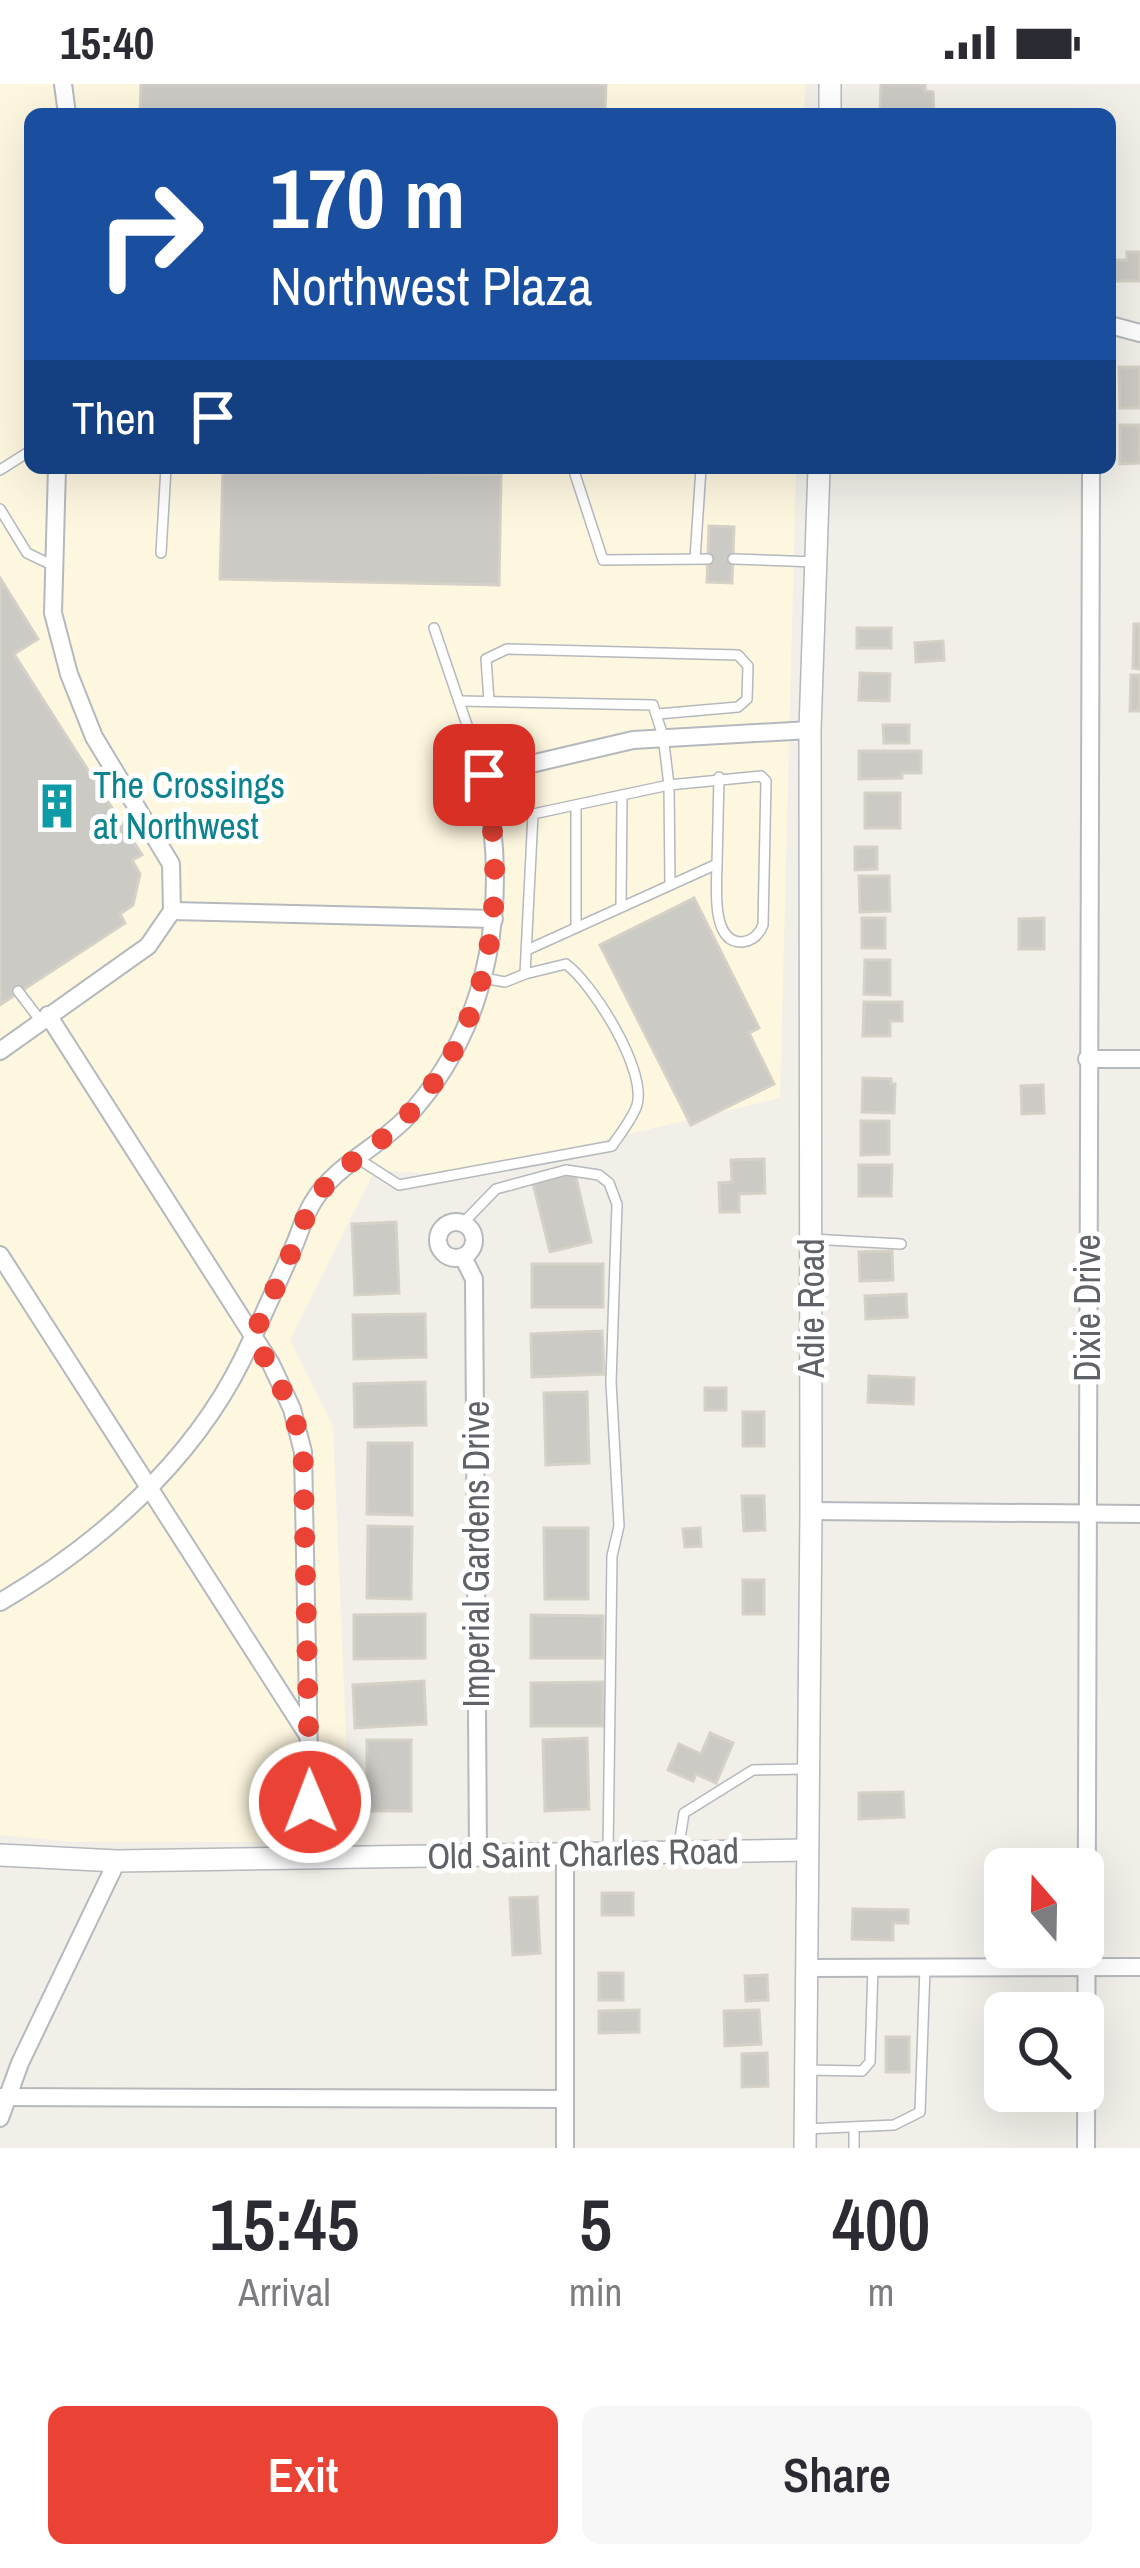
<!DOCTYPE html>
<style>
:root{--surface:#fff;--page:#f7f7f7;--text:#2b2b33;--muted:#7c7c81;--accent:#ea4335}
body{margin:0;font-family:"Archivo Narrow",sans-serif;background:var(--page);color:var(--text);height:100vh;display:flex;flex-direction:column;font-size:45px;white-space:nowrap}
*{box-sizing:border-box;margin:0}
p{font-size:39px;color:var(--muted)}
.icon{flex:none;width:66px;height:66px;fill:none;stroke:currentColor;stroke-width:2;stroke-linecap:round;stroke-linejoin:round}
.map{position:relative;height:2064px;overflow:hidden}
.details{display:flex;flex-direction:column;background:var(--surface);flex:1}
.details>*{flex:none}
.top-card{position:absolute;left:24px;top:24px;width:1092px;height:366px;border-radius:18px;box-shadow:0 12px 48px #0002;background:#1a4fa0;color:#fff;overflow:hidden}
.needle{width:78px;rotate:340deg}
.controls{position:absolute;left:984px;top:1764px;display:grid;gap:24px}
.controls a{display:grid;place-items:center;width:120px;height:120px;border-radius:18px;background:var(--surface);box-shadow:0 12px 48px #0002;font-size:60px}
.pin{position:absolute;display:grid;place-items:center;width:102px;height:102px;color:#fff;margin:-51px;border-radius:24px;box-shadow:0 6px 18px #0006}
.me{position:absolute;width:132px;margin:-66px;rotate:359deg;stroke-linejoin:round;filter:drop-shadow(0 0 9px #0008)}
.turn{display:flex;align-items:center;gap:42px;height:252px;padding:0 48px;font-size:54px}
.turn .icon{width:156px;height:156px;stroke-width:2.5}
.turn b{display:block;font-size:84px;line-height:102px}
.then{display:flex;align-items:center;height:114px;padding:0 48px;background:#0003;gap:24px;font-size:45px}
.eta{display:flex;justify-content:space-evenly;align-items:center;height:204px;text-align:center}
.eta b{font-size:72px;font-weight:600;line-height:84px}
.action{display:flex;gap:24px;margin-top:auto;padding:24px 48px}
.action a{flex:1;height:138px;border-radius:18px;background:var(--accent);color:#fff;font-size:48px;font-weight:600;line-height:138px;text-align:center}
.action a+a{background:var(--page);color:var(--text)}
.status{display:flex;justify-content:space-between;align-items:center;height:84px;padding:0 60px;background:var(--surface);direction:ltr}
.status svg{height:33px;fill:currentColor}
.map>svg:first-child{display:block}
.commercial{fill:#fef7e0}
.building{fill:#cccac5;stroke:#d6d1c6;stroke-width:3}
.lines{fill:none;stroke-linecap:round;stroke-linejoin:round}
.service-casing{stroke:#b5b8bc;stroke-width:12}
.minor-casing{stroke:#b5b8bc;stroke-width:20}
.tertiary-casing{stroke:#b5b8bc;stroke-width:24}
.service{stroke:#fff;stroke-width:9}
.minor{stroke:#fff;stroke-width:16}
.tertiary{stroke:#fff;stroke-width:21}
.route{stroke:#ea4335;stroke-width:21;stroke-dasharray:0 37.8}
.labels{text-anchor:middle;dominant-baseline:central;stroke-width:10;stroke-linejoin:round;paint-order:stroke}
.culture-label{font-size:36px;fill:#0d838f;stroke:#fff;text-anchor:start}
.street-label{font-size:36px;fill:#5f6368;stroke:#fff}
</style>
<div class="status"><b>15:40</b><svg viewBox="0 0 49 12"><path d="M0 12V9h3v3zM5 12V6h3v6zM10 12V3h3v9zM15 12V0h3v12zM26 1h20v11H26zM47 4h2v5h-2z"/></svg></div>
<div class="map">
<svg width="1140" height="2064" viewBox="0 0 1140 2064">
<rect width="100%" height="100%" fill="#f1efe8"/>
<path class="commercial" d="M0,0H805L804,30H30V384H796L780,1014L458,1091L375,1086L290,1256L333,1342L350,1751L269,1758H76L0,1751Z"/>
<g class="building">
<path d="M141,0H606L605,30H140Z"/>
<path d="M881,0H925V7L933,8L934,30H880Z"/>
<path d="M1127,168H1140V197H1110V176H1127Z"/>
<path d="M1119,283H1140V324H1120Z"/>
<path d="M1120,341H1140V379L1120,380Z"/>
<path d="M223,385L501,391L499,501L220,495Z"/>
<path d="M709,442L734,443L732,499L707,498Z"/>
<path d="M0,494L38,555L14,570L142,771L132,776L140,790L133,821L120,830L125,839L0,921Z"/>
<path d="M1134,540H1140V585L1133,584Z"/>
<rect x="857" y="544" width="34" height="20"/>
<path d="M943,557L944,576L916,578L915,559Z"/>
<path d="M860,589L890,590L889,617L859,616Z"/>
<path d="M1131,591H1140V627H1130Z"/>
<path d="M883,641H909V659H884Z"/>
<path d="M859,667H921V689H902V694L859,695Z"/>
<rect x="865" y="709" width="35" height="35"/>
<path d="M855,763H877V785L855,786Z"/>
<path d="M859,792H889L890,827L860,828Z"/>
<path d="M694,814L759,944L749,949L774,1000L691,1041L600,861Z"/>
<rect x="862" y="834" width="23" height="30"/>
<path d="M1044,834V865H1019V835Z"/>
<path d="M865,876H890V911L864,910Z"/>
<path d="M864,918H902V937H890V952H863Z"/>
<path d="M863,994L891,995V1000H895L894,1029L862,1028Z"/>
<path d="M1043,1001L1044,1029L1022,1030L1021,1002Z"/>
<path d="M861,1037H889V1070L861,1071Z"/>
<path d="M764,1075L765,1109L739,1110V1128H720L719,1099L732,1098L731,1076Z"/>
<path d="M859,1081H892L891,1112H859Z"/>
<path d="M575,1089L591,1158L550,1168L533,1099Z"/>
<path d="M396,1138L399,1209L355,1211L352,1140Z"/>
<path d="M892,1167L893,1196L860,1197L859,1168Z"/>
<rect x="532" y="1180" width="71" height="43"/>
<path d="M906,1210L907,1233L866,1235L865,1212Z"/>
<path d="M425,1230L426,1273L354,1275L353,1231Z"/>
<path d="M602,1247L604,1290L532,1293L531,1250Z"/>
<path d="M869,1292L914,1294L913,1320L868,1318Z"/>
<path d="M425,1298L426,1341L355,1343L354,1300Z"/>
<rect x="705" y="1304" width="21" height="22"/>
<path d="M587,1308L589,1379L546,1381L544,1309Z"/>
<rect x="743" y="1328" width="21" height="34"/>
<path d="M368,1359H412V1431L367,1430Z"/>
<path d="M742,1412H764L765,1446L744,1447Z"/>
<path d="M368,1442L412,1443L411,1515L367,1514Z"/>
<path d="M544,1444H588V1515H545Z"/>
<path d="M700,1444L701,1462L685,1463L683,1445Z"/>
<rect x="743" y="1496" width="21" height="34"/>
<path d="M425,1530V1574L354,1575V1531Z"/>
<path d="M531,1531L603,1532V1574H531Z"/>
<path d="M424,1597L426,1640L355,1644L353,1601Z"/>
<path d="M603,1598V1642H531V1599Z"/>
<path d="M710,1649L733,1659L716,1699L696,1690L693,1697L668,1686L679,1660L701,1670Z"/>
<path d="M587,1654L589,1725L545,1727L543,1656Z"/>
<rect x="367" y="1656" width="44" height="71"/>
<path d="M903,1708L904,1733L859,1735V1709Z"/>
<rect x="602" y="1809" width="31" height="22"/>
<path d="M537,1813L540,1869L513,1871L510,1814Z"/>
<path d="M853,1825L908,1826V1839H893V1856L852,1855Z"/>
<rect x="599" y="1889" width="24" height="27"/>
<path d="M767,1891L768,1916L746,1917L745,1892Z"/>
<path d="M639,1926V1948L599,1949V1927Z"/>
<path d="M759,1926L761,1960L725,1962L724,1927Z"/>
<rect x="886" y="1953" width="23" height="35"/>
<path d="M767,1969L768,2002L742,2003V1970Z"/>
</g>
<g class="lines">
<g class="service-casing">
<g id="service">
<path d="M573,384L603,476L708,475"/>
<path d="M0,386L30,367"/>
<path d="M0,425L27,469L52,481"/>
<path d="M161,469L166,384"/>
<path d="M695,475L701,384"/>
<path d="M733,475L816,478"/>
<path d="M434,544L484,691"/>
<path d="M460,617L653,621L663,652L669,701L533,730L525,890L505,898L483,894"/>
<path d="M489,617L486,575L507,565L738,571L748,582L747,615L738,623L658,630"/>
<path d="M576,721V843"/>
<path d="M670,801L669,701L761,692L766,697L763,841C759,851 753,857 742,858C710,859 717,799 717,780"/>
<path d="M621,823L622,711"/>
<path d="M527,866L717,780L719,693"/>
<path d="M18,907L40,936"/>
<path d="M357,1074L399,1101L612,1062C620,1050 633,1034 637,1021C647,986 593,900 566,880L525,890"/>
<path d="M463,1139L496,1105L566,1086L599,1091L609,1099L617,1120L611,1298L619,1442L612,1472L608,1768"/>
<path d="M811,1155L901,1160"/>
<path d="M678,1767L684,1729L753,1686L808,1685"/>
<path d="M806,1986L862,1987L870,1978L873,1883"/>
<path d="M805,2045L894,2041L920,2028L925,1884"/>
<path d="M854,2064V2043"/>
</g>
</g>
<g class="minor-casing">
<g id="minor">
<path d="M63,0L67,30"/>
<path d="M1110,241L1140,249"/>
<path d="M172,827L494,835"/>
<path d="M48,931L271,1280L292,1325L303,1368L311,1774"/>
<path d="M0,967L148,862L172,827L171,780L94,653L69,590L53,529L57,384"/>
<path d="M1087,975H1140"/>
<circle cx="456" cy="1156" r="18"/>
<path d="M0,1171L307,1650"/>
<path d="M463,1173L474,1195L478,1770"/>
<path d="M811,1427L1140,1430"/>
<path d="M0,1518C98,1461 191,1379 242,1276C259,1241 275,1205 291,1169C299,1152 303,1134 313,1118C335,1081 378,1064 407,1033C494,939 509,812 484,691L633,656L810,646"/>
<path d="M805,1884L1140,1883"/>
<path d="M0,2013L565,2015"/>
<path d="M0,2034L20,1979L117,1777"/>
<path d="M565,2064V1768"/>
<path d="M1086,2064L1091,384"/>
</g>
</g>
<g class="tertiary-casing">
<g id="tertiary">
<path d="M830,30V0"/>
<path d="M0,1771L117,1777L806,1766"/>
<path d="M805,2064L811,1427L810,646L819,384"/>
</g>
</g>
<use href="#service" class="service"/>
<use href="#minor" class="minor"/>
<use href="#tertiary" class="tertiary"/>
</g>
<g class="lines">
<path class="route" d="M310,1718L303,1368L292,1324L253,1252C266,1224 279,1197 291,1169C300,1150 305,1129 318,1111C341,1079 380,1062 406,1033C493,940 509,811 484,691"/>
</g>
<defs>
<g id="building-bare" transform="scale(3.6)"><path d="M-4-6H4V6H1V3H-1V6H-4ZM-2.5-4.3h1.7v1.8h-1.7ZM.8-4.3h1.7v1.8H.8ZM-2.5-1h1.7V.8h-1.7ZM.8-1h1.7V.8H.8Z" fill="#0f9aa8" stroke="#fff" stroke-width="2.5" paint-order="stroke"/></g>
</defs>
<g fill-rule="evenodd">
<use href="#building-bare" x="57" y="722"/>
</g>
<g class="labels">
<g class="culture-label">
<text x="93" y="701">The Crossings<tspan x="93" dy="41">at Northwest</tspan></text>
</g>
<g class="street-label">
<text transform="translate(811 1224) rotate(-90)">Adie Road</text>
<text transform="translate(1087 1224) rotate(-90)">Dixie Drive</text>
<text transform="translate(476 1470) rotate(-90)">Imperial Gardens Drive</text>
<text transform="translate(583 1769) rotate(-1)">Old Saint Charles Road</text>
</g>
</g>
</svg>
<div class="controls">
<a><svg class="needle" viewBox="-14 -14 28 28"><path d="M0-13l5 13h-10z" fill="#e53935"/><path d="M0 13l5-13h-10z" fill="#7c7c81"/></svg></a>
<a><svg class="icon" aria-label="search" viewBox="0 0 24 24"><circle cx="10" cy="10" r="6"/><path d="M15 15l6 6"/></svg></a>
</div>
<div class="pin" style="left:484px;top:691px;background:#d93025"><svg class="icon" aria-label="arrive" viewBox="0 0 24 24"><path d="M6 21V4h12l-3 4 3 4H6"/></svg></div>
<svg class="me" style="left:310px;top:1718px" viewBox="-20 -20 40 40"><circle r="17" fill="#ea4335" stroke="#fff" stroke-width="3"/><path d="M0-11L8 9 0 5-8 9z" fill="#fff"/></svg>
<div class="top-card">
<div class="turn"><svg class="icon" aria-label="right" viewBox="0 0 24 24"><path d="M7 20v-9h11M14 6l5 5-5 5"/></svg><div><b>170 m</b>Northwest Plaza</div></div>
<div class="then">Then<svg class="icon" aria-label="arrive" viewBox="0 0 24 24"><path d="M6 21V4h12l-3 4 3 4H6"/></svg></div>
</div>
</div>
<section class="details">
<div class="eta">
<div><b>15:45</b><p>Arrival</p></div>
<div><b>5</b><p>min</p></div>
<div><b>400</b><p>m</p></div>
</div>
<div class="action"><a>Exit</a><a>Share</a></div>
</section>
